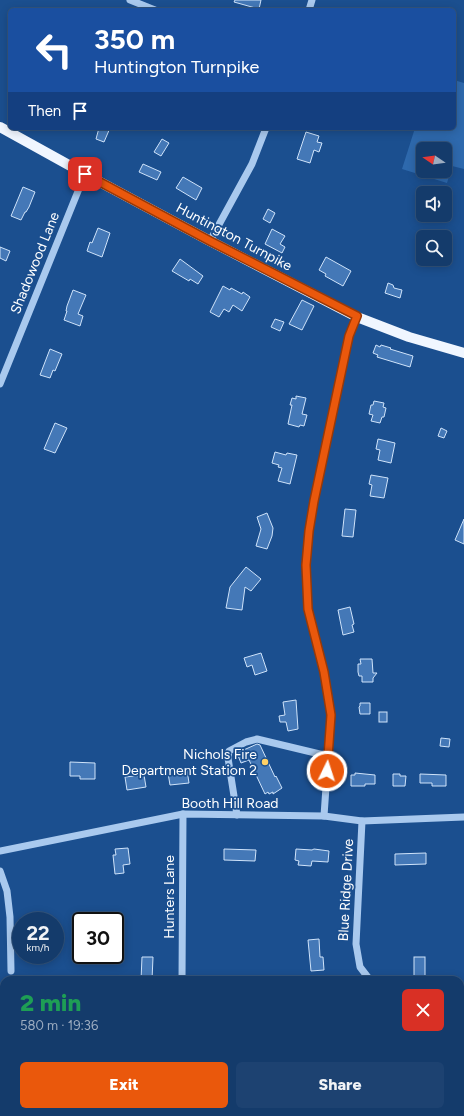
<!DOCTYPE html>
<meta charset="utf-8">
<style>
:root{--surface:#143b6b;--page:#1d4271;--text:#f1f3f6;--muted:#9dadc1;--line:#33557e;--accent:#ea580c}
body{margin:0;font-family:Figtree,sans-serif;background:var(--page);color:var(--text);height:100vh;display:flex;flex-direction:column;font-size:15px;white-space:nowrap}
*{box-sizing:border-box;margin:0}
p{font-size:13px;color:var(--muted)}
.icon{flex:none;width:22px;height:22px;fill:none;stroke:currentColor;stroke-width:2;stroke-linecap:round;stroke-linejoin:round}
.map{position:relative;flex:1;overflow:hidden}
.side{position:absolute;left:0px;top:976px;width:464px;height:140px;display:flex;flex-direction:column;background:var(--surface);border-radius:12px 12px 0 0;box-shadow:0 2px 10px #0003,0 0 0 1px var(--line)}
.side>*{flex:none}
.guide{position:absolute;left:8px;top:8px;width:448px;height:122px;border-radius:6px;box-shadow:0 2px 10px #0003,0 0 0 1px var(--line);background:#1a4fa0;color:#fff;overflow:hidden}
.needle{width:26px;rotate:283deg}
.fabs{position:absolute;left:416px;top:142px;display:grid;gap:8px}
.fabs a{display:grid;place-items:center;width:36px;height:36px;border-radius:6px;background:var(--surface);box-shadow:0 2px 10px #0003,0 0 0 1px var(--line);font-size:20px}
.speed{position:absolute;left:12px;top:912px;display:flex;gap:8px;font-size:20px;font-weight:700;text-align:center}
.speed>*{display:grid;place-content:center;width:52px;height:52px;border-radius:50%;background:var(--surface);box-shadow:0 2px 10px #0003,0 0 0 1px var(--line);line-height:1}
.speed small{font-size:10px;font-weight:400}
.speed .limit{border:2px solid #111;border-radius:6px;background:#fff;color:#111}
.pin{position:absolute;display:grid;place-items:center;width:34px;height:34px;color:#fff;margin:-17px;border-radius:8px;box-shadow:0 2px 6px #0006}
.me{position:absolute;width:44px;margin:-22px;rotate:4deg;stroke-linejoin:round;filter:drop-shadow(0 0 3px #0008)}
.turn{display:flex;align-items:center;gap:14px;height:84px;padding:0 20px;font-size:18px}
.turn .icon{width:52px;height:52px;stroke-width:2.5}
.turn b{display:block;font-size:28px;line-height:34px}
.then{display:flex;align-items:center;height:38px;padding:0 20px;background:#0003;gap:8px;font-size:15px}
.round{display:grid;place-items:center;flex:none;width:42px;height:42px;border-radius:6px;background:var(--page)}
.headline{display:flex;align-items:center;justify-content:space-between;height:68px;padding:0 20px}
h1{font-size:24px;font-weight:800;line-height:30px;color:#1e9e55}
.action{display:flex;gap:8px;margin-top:auto;padding:8px 20px}
.action a{flex:1;height:46px;border-radius:6px;background:var(--accent);color:#fff;font-size:16px;font-weight:800;line-height:46px;text-align:center}
.action a+a{background:var(--page);color:var(--text)}
.map>svg:first-child{display:block}
.green{fill:#2e69ad;fill-rule:evenodd}
.lines{fill:none;stroke-linecap:round;stroke-linejoin:round}
.stream{stroke:#9cc4f0;stroke-width:2.5}
.building{fill:#4478b7;stroke:#cfe3fa}
.minor{stroke:#a9c9ee;stroke-width:7}
.major{stroke:#f0f6ff;stroke-width:10}
.route-casing{stroke:#983908;stroke-width:10}
.route{stroke:#ea580c;stroke-width:7}
.poi-dot{fill:#ffd166;stroke:#1b4f8f;stroke-width:1.5}
.labels{text-anchor:middle;dominant-baseline:central;stroke-width:3.5;stroke-linejoin:round;paint-order:stroke}
.street-label{font-size:14px;fill:#fff;stroke:#1b4f8f}
.poi-label{font-size:14px;fill:#fff;stroke:#1b4f8f;text-anchor:end}
</style>
<div class="map">
<svg width="464" height="1116" viewBox="0 0 464 1116">
<rect width="100%" height="100%" fill="#1b4f8f"/>
<path class="green" d="M454,80L464,83V169L452,166L447,183L402,169L415,128H454ZM423,149H445V171H423Z"/>
<g class="lines">
<g class="stream">
<path d="M0,1102L4,1105"/>
<path d="M12,1112L13,1116"/>
</g>
</g>
<g class="building">
<path d="M235,0H261L259,9L234,2Z"/>
<path d="M99,128H110L104,142L96,139Z"/>
<path d="M306,132L319,136L317,142L322,143L319,152L314,150L310,163L297,159Z"/>
<path d="M162,139L169,143L161,156L154,152Z"/>
<path d="M143,164L161,172L157,180L139,172Z"/>
<path d="M183,177L202,188L196,200L176,188Z"/>
<path d="M23,187L35,192L29,207L26,212H25L21,220L11,216Z"/>
<path d="M268,209L275,213L270,223L263,219Z"/>
<path d="M98,228L110,233L102,257L87,251L90,242L92,243Z"/>
<path d="M272,229L285,236L280,244L285,247L282,253L265,244Z"/>
<path d="M0,247L10,251L6,261L0,258Z"/>
<path d="M326,257L351,271L343,286L325,276L326,274L319,270Z"/>
<path d="M180,259L203,276L198,284L190,279L189,281L172,271Z"/>
<path d="M388,283L393,285L394,288L402,290L400,298L385,293Z"/>
<path d="M223,286L230,290L231,288L242,294L243,292L250,297L242,311L233,305L229,312L224,309L219,317L210,312Z"/>
<path d="M73,290L86,295L78,314L83,316L80,326L64,320L67,311H66L67,306Z"/>
<path d="M302,300L314,306L302,330L289,324Z"/>
<path d="M275,319L284,322L280,331L271,327Z"/>
<path d="M376,345L380,347L381,345L391,348L390,349L413,356L410,367L377,357L378,355L373,353Z"/>
<path d="M50,349L62,354L55,371L53,370L50,378L40,375Z"/>
<path d="M296,396L306,398L302,414L307,415L304,426L300,425L299,427L288,424L292,405H290L292,398L296,399Z"/>
<path d="M374,401L384,403L383,407L386,408L384,417H382L380,423L371,421L373,415L369,414L371,405H373Z"/>
<path d="M55,423L67,428L55,453L44,449Z"/>
<path d="M441,428L447,431L444,438L438,436Z"/>
<path d="M378,439L395,443L391,463L378,460L380,450L376,449Z"/>
<path d="M275,452L286,455L287,453L297,455L290,484L278,481L282,468L278,467L279,465L272,463Z"/>
<path d="M371,475L388,478L384,498L370,496L372,485L369,484Z"/>
<path d="M345,509L356,510L353,537L342,536Z"/>
<path d="M267,513L273,528L272,536L267,549L256,546L261,529L257,517Z"/>
<path d="M464,519V544L455,540Z"/>
<path d="M246,567L261,579L251,591L245,587L242,610L226,608L230,587Z"/>
<path d="M350,607L354,624L352,625L354,632L343,635L338,610Z"/>
<path d="M261,653L267,671L255,675L252,665L247,667L244,658Z"/>
<path d="M360,659H372L373,673H377L373,678V682H362V676H359L358,672V664H361Z"/>
<path d="M296,700L298,729L288,731L286,722H280L279,716L285,715L283,702Z"/>
<path d="M360,703H370V714H360L359,707L360,706Z"/>
<rect x="379" y="712" width="8" height="10"/>
<path d="M441,738L450,739L449,747L440,746Z"/>
<path d="M257,744L260,745L275,777L276,776L282,788L273,794V792L269,794L268,792L265,794L249,760L241,763L237,753Z"/>
<path d="M70,762L95,763V779H80V776H70Z"/>
<path d="M187,770L189,783L170,785L168,773Z"/>
<path d="M355,773L375,775V784H365V786H351V775H355Z"/>
<path d="M393,774H400V776H406L405,786H393Z"/>
<path d="M420,774L446,775V786H432V783H420Z"/>
<path d="M144,775L146,787L127,790L125,777Z"/>
<path d="M128,848L130,864L123,865L124,873L115,874L113,855H116L115,849Z"/>
<path d="M224,849L256,850L255,861L224,860Z"/>
<path d="M296,849L312,850L314,849L329,851L328,862L312,861L311,866L298,865L299,861L295,860Z"/>
<path d="M426,853V864L395,865V854Z"/>
<path d="M319,939L320,957H323L324,970L311,971L308,940Z"/>
<path d="M142,957H153L152,980H141Z"/>
<rect x="414" y="957" width="11" height="23"/>
</g>
<g class="lines">
<g class="minor">
<path d="M130,0L155,10"/>
<path d="M309,10L312,0"/>
<path d="M210,241L252,164L266,128"/>
<path d="M0,384L85,174"/>
<path d="M237,815L228,758L229,751L246,742L257,739L328,756"/>
<path d="M324,816L331,715L324,672L308,609L306,565L309,531L314,501L349,336L357,317"/>
<path d="M362,821L356,944L360,967L370,980"/>
<path d="M0,851L183,814L324,816L362,821L464,817"/>
<path d="M0,871L7,891L10,917L11,971"/>
<path d="M182,980L183,814"/>
<path d="M360,1116L363,1112"/>
</g>
<path class="major" d="M0,127L85,174L210,241L357,317L409,337L464,353"/>
</g>
<g class="lines">
<g class="route-casing">
<path id="route" d="M85,174L210,241L357,316L349,336L314,501L309,531L306,565L308,609L324,672L331,715L327,771"/>
</g>
<use href="#route" class="route"/>
</g>
<circle class="poi-dot" cx="265" cy="762" r="4"/>
<g class="labels">
<g class="street-label">
<text transform="translate(234 237) rotate(28)">Huntington Turnpike</text>
<text transform="translate(35 263) rotate(-68)">Shadowood Lane</text>
<text x="230" y="803">Booth Hill Road</text>
<text transform="translate(346 890) rotate(-87)">Blue Ridge Drive</text>
<text transform="translate(169 897) rotate(-90)">Hunters Lane</text>
</g>
<g class="poi-label">
<text x="257" y="754">Nichols Fire<tspan x="257" dy="16">Department Station 2</tspan></text>
</g>
</g>
</svg>
<div class="fabs">
<a><svg class="needle" viewBox="-14 -14 28 28"><path d="M0-13l5 13h-10z" fill="#e53935"/><path d="M0 13l5-13h-10z" fill="#9dadc1"/></svg></a>
<a><svg class="icon" aria-label="sound" viewBox="0 0 24 24"><path d="M4 9h4l5-4v14l-5-4H4zM17 9q2 3 0 6"/></svg></a>
<a><svg class="icon" aria-label="search" viewBox="0 0 24 24"><circle cx="10" cy="10" r="6"/><path d="M15 15l6 6"/></svg></a>
</div>
<div class="speed"><div>22<small>km/h</small></div><div class="limit">30</div></div>
<div class="pin" style="left:85px;top:174px;background:#d93025"><svg class="icon" aria-label="arrive" viewBox="0 0 24 24"><path d="M6 21V4h12l-3 4 3 4H6"/></svg></div>
<svg class="me" style="left:327px;top:771px" viewBox="-20 -20 40 40"><circle r="17" fill="#ea580c" stroke="#fff" stroke-width="3"/><path d="M0-11L8 9 0 5-8 9z" fill="#fff"/></svg>
<div class="guide">
<div class="turn"><svg class="icon" aria-label="left" viewBox="0 0 24 24"><path d="M17 20v-9H6M10 6l-5 5 5 5"/></svg><div><b>350 m</b>Huntington Turnpike</div></div>
<div class="then">Then<svg class="icon" aria-label="arrive" viewBox="0 0 24 24"><path d="M6 21V4h12l-3 4 3 4H6"/></svg></div>
</div>
<section class="side">
<div class="headline"><div><h1>2 min</h1><p>580 m · 19:36</p></div><a class="round" style="background:#d93025;color:#fff"><svg class="icon" aria-label="close" viewBox="0 0 24 24"><path d="M6 6l12 12M18 6L6 18"/></svg></a></div>
<div class="action"><a>Exit</a><a>Share</a></div>
</section>
</div>
